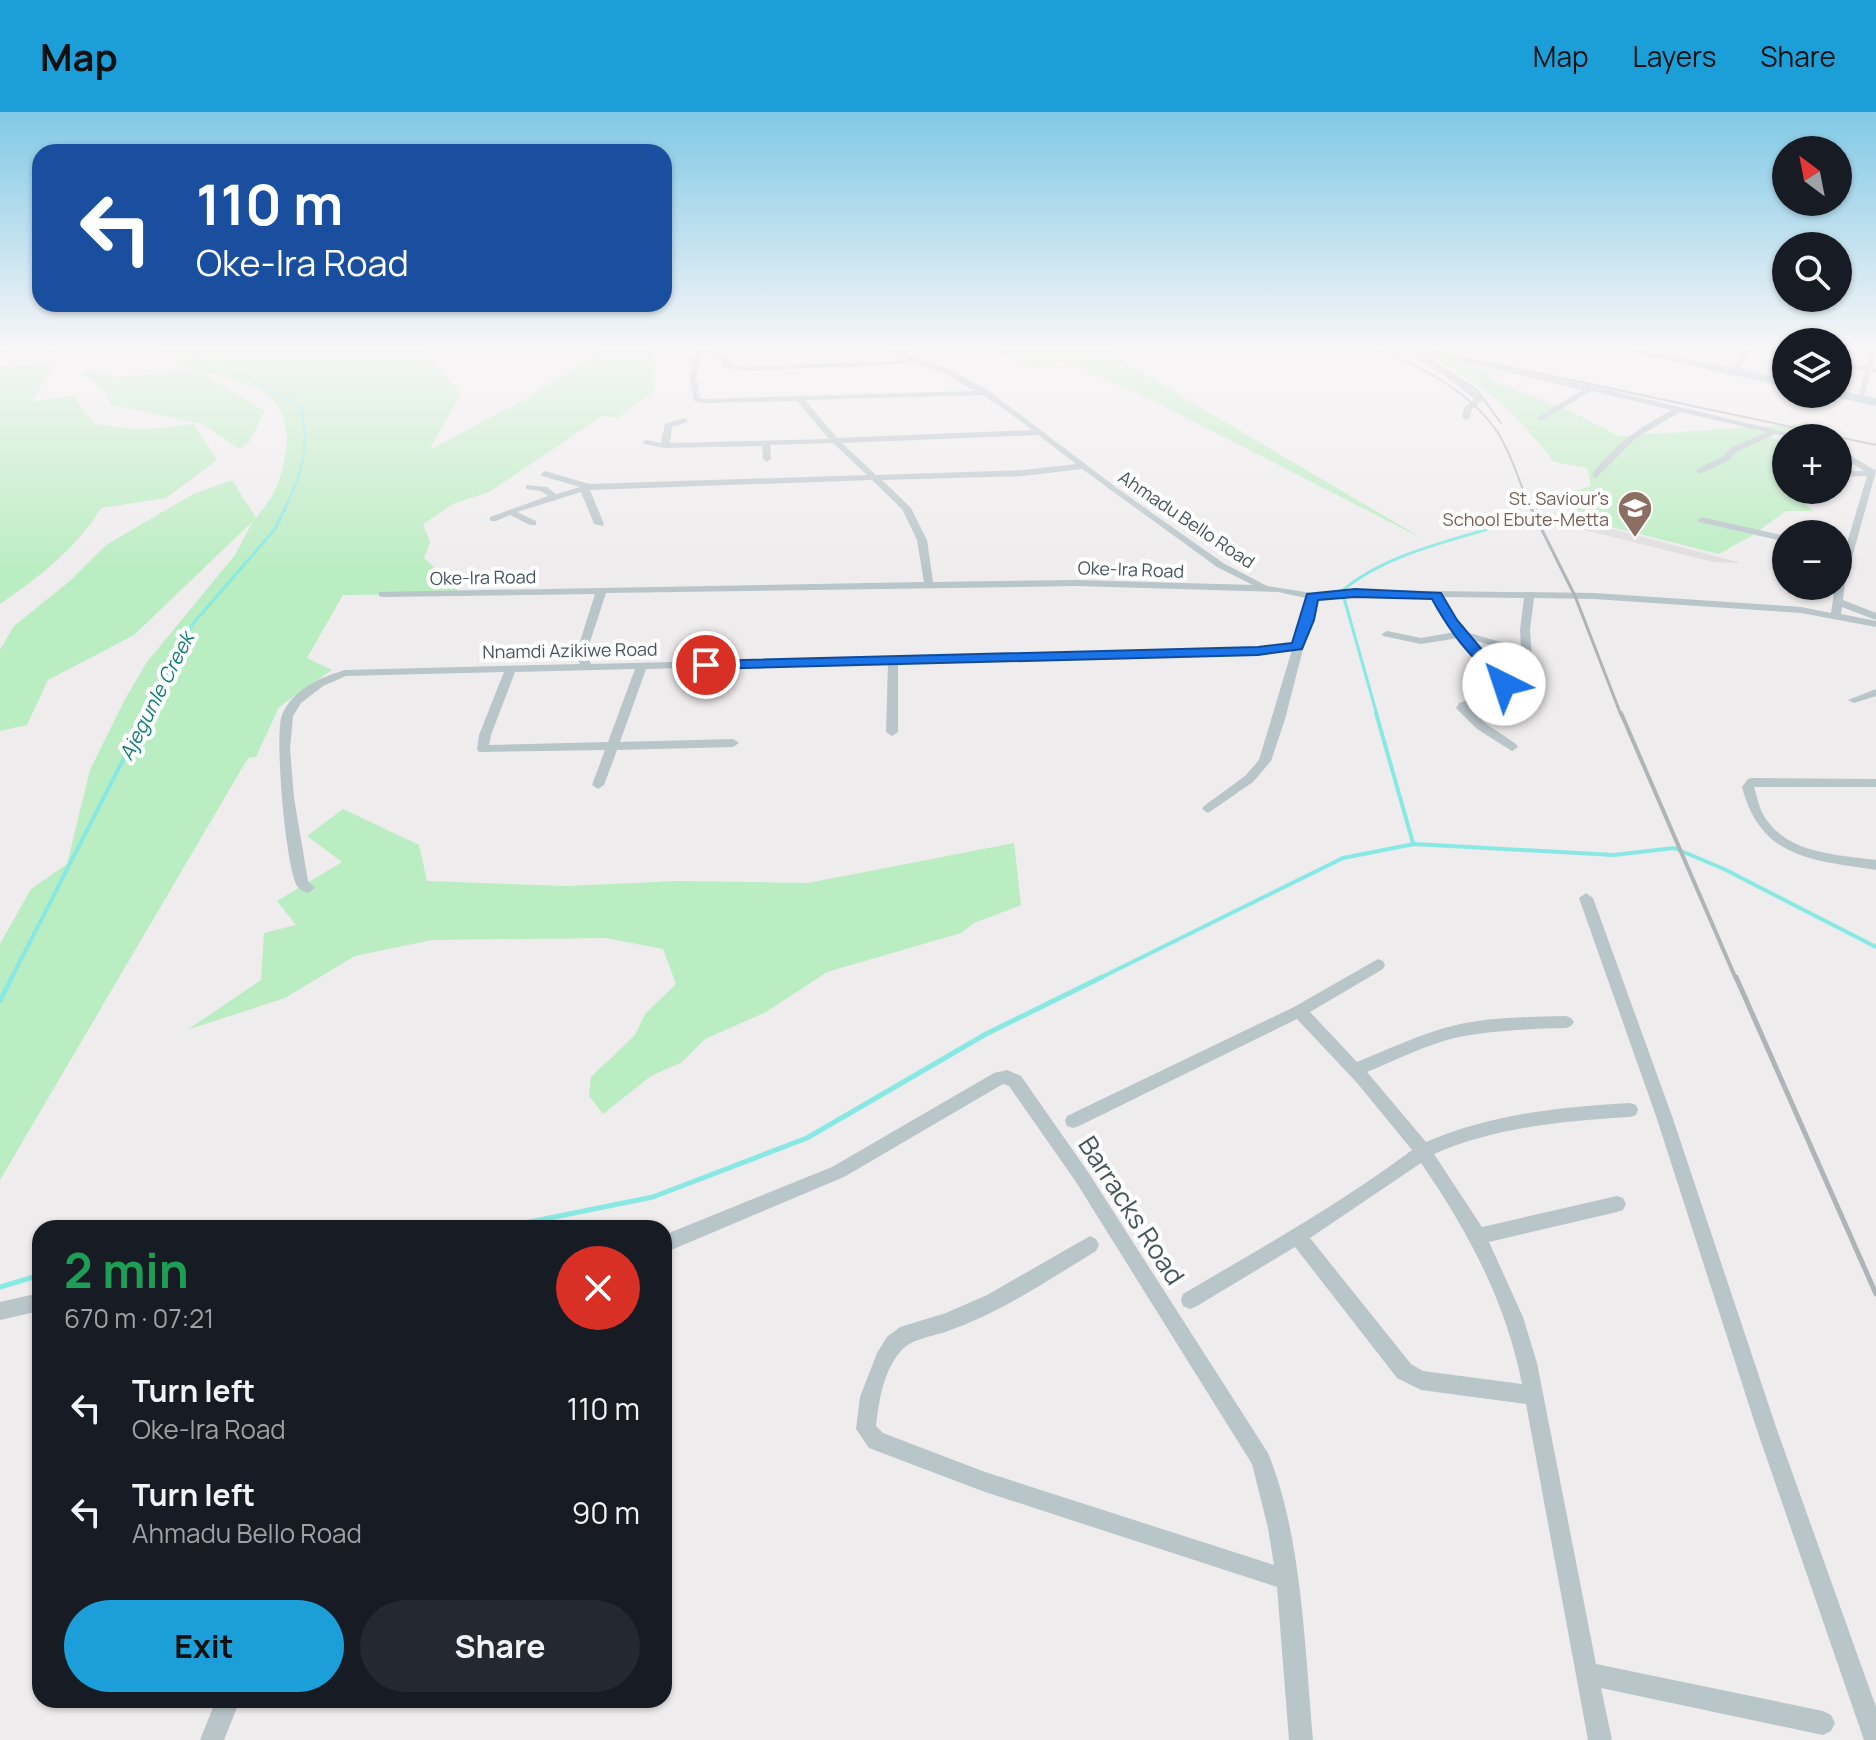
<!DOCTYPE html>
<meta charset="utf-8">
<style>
:root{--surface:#171b24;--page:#242831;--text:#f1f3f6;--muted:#9ea1a6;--accent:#1c9fd9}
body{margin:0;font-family:Manrope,sans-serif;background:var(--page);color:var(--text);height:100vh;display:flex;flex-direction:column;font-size:30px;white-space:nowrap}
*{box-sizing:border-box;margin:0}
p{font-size:26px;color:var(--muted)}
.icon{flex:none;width:44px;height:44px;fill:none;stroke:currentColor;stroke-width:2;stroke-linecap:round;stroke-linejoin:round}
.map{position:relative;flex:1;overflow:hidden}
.sheet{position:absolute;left:32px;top:1108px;width:640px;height:488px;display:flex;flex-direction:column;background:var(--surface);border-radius:24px;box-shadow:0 2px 6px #0004}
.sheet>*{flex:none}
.banner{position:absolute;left:32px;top:32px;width:640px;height:168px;border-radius:24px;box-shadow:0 2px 6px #0004;background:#1a4fa0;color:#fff;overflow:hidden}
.needle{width:52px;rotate:328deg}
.controls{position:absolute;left:1772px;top:24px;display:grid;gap:16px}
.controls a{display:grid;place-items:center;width:80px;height:80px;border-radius:50%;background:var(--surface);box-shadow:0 2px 6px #0004;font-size:40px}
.pin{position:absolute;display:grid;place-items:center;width:68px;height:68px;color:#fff;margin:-34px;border:4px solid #fff;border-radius:50%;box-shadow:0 2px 8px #0007}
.me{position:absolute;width:88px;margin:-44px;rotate:319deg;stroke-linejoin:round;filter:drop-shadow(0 0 6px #0008)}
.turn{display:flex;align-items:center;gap:28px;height:168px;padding:0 32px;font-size:36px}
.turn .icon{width:104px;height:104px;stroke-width:2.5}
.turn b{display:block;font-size:56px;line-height:68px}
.round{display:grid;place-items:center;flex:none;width:84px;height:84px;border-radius:42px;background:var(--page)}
.head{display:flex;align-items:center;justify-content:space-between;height:136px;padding:0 32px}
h1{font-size:48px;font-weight:700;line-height:60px;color:#1e9e55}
.action{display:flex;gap:16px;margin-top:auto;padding:16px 32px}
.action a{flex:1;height:92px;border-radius:48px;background:var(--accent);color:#111;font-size:32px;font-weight:700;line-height:92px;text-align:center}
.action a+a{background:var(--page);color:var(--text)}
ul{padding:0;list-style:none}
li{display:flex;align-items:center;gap:24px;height:104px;padding:0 32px}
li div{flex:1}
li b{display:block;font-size:30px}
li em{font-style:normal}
header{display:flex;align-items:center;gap:48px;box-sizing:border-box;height:112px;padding:0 40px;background:var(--accent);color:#111}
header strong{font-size:38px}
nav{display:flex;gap:44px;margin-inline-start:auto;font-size:28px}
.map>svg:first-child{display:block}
.education{fill:#e0ddde}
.green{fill:#baedc1}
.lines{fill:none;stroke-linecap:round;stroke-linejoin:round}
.stream-far3{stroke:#88e9e4;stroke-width:2}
.stream-far2{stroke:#88e9e4;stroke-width:3}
.stream-far1{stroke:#88e9e4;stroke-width:4}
.stream{stroke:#88e9e4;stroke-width:5}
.street{fill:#b8c5c9;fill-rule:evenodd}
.primary{fill:#acc4cb;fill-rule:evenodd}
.rail-far3{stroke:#aeb4b7;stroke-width:2}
.rail-far2{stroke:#aeb4b7;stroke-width:3}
.rail-far1{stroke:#aeb4b7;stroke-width:4}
.rail{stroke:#aeb4b7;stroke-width:5}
.route{fill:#1a73e8;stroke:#114b97;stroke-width:2}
.labels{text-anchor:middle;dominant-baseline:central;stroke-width:8;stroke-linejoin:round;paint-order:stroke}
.far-education-label{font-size:18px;fill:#785e54;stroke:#fff;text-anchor:end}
.far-street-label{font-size:18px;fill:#455559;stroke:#fff}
.far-water-label{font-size:20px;font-style:italic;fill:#107e78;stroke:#fff}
.near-street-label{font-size:26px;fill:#455559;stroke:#fff}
</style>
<header>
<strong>Map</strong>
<nav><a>Map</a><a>Layers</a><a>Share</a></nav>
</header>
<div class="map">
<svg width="1876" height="1628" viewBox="0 0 1876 1628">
<rect width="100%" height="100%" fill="#efeced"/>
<path class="education" d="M1572,415L1613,417L1741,451L1713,450Z"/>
<g class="green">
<path d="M157,233H420L461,282L429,338L522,289L594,244L600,233H644L654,241L655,278L618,306L603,304L489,380L455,391L423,412L430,430L424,446L462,482L343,483L307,546L332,558L279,595L256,645L248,646L0,1068V832L31,777L67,752L90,658L125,587L147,550L235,443L253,409L134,523L48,568L27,613L0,619V538L14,514L71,468L106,433L193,382L232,368L256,406C262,398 270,389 274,380C287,354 296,308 270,286C253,271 221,263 200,260L265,299L249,330L239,337L203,312L111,293L104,279L81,260L92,258L113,265L194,258L175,250Z"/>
<path d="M984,233H1102L1128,253L1425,428L1149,287L1062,248L1035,257Z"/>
<path d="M1440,245H1456L1465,253L1486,260L1496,270L1568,298L1619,324L1816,311L1769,324L1786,331V378H1801L1796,383L1813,399H1786L1753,423L1719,442L1587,409L1556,385L1591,374L1587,356L1554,350C1515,300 1492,279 1436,247Z"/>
<path d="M55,251L32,289L73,284L94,312L143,318L193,312L217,348L166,386L101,396C76,437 39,465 0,492V255Z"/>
<path d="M343,697L419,733L427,769L566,774L678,769L808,771L1014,731L1021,793L974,811L961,821L827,860L766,900L705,927L682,950L651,964L603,1002L589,984L591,965L635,923L645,902L676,872L663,837L606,826L432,828L355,844L285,886L187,918L261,868L264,821L296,813L277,789L342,750L307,724Z"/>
</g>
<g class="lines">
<path class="stream-far3" d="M164,233L272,277L301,295C309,336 304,359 285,396"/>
<g class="stream-far2">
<path d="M146,603L192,513L275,417L286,394"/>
<path d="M1377,603L1342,479C1386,441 1453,429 1507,411"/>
</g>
<g class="stream-far1">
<path d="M1376,601L1413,731"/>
<path d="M11,867L147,601"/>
<path d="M1098,867L1343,746L1414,732L1614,743L1674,736L1724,757L1876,835"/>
</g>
<g class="stream">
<path d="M0,889L12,865"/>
<path d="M500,1116L653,1085L807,1026L986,922L1102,865"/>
<path d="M0,1175L40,1163"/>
</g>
<g class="street">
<path d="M51,233H57L58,240H52Z"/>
<path d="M698,233H704L729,246V252L744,255L910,248L873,233H883L898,238L912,233H921L904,241L951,258L989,279L1117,376L1223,451L1267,474L1312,481L1355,478L1594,481L1801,495L1831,501L1835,474H1838V461L1867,364L1838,365V359H1864L1838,343V336L1876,359L1845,471L1843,488L1876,501V508L1842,495L1841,502L1876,509V515L1801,501L1594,487L1534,486L1530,518L1532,547L1501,584L1468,595L1485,611L1516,632L1518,635L1512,639L1477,617L1456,596L1459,591L1493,580L1499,573L1497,563L1459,526L1421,532L1383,524L1382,522L1387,519L1421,526L1455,520L1432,485L1355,484L1316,487L1285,607L1271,649L1253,670L1208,701L1202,697L1204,694L1245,664L1259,648L1292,538L1258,542L898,551V620L892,624L886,620L888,551L646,557L620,630L733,627L739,631L733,635L617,638L604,673L598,677L592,673L605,638L479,640L477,637L479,623L504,560L346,564L323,574L301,591L293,604L290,637L294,686L308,769L315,776L308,781C304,779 301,779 298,775C286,760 274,623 282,603C292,578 321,565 345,558L580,552L576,542L595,482L383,485L379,484V480L924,470L917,428L902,397L872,368L590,378L604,412L602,414L594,412L581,380L517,400L536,409V413H530L510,403L496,409H490V405L548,384L541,379L526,377V373L547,375L556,382L580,375L542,364L541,362L545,359L589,372L867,363L833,331L770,333L771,347L767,350L763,347L762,334L665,336L644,332L643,330L647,328L661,331L665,312L684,306L688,308L687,310L672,315L670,331L829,327L797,289L702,291L694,289L689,263ZM703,239L722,249V255L744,259L917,251L945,262L975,279L703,287L700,286L696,263ZM982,283L1003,296L1032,318L837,326L805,288ZM1038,323L1076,352L1023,358L876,363L842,331ZM1082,357L1217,455L1253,473L1077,468L933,470L927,428L911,396L882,368L1023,364ZM1077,474L1278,480L1306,486L1294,531L1258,536L591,552L586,542L606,481ZM1442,485L1524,486L1520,518L1521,536L1466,520ZM1473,528L1521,542L1522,547L1508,563ZM635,557L608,630L489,633L491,623L515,560Z"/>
<path d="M1746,233H1764L1786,238V242L1752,234L1737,261H1731Z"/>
<path d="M1872,233H1876L1873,256L1876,257V261L1871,260L1863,288H1857L1865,259L1838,253V249L1866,255Z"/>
<path d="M0,237L18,239L0,241Z"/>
<path d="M1417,239L1463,246L1591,274L1809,326H1794L1776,322L1738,339L1728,349L1700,362L1696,359L1697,357L1722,345L1732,335L1767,320L1680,300L1636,326L1596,366L1593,365V361C1614,333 1641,314 1672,298L1591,279L1541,309L1537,307L1538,305L1583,278L1463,250L1423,244L1450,259L1484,287L1472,297L1470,306L1466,308L1462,306L1464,296L1475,287L1444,263L1416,247Z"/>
<path d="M1702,405L1786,424V430L1699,410L1697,408Z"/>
<path d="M1876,577V584L1854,591L1848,588Z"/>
<path d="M1752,666L1876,667V675H1754C1758,688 1760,701 1769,711C1793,742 1840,743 1876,748V758C1812,748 1761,747 1742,675L1748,667Z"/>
<path d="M1586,781L1593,786L1672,1004L1777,1318L1876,1595V1628H1864L1757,1318L1656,1004L1579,786Z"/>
<path d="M1378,847L1383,849L1385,853L1383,857L1310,900L1357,950C1389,937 1420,922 1452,914C1489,905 1528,905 1566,904L1571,906L1574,910L1571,914L1566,916C1529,917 1491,918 1454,926C1424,934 1396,948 1367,960L1426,1030C1491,1002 1560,995 1630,991L1636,993L1638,998L1636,1003L1630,1005C1563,1009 1496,1015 1434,1042L1482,1115L1617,1084L1623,1086L1626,1092L1623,1098L1617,1100L1489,1130L1523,1205L1537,1251L1596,1552L1823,1599L1831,1603L1835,1611L1831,1619L1823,1623L1601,1576L1612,1628H1588L1526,1292L1421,1278L1397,1266L1295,1135L1197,1194L1190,1197L1183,1194L1181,1188L1183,1182C1261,1136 1340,1092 1412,1038L1358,972L1297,907L1079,1014L1073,1016L1067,1014L1065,1009L1067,1004L1294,895ZM1421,1051C1468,1119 1506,1190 1522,1272L1423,1259L1411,1252L1310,1126Z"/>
<path d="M1007,958L1021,964L1088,1060L1268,1341C1302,1423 1305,1539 1313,1628H1289L1277,1475L985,1380L869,1336L856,1317L860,1285L877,1241L887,1225L900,1215L946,1201L987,1183L1090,1124L1096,1127L1099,1133L1096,1139C1048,1168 999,1202 945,1220C930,1225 911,1227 901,1239C883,1259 879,1289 876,1314L883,1321L985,1360L1274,1453L1268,1416L1252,1352L1076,1070L1009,974L1003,972L844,1065L664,1141V1123L832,1055L994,961Z"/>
<path d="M40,1181V1199L0,1208V1190Z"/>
<path d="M216,1588H240L224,1628H200Z"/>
</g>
<g class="primary">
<path d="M1601,233H1622L1786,267V275Z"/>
<path d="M1838,278L1876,286V294L1834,285L1832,282H1838Z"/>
</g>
<g class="rail-far3">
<path d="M1370,233C1418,254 1468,276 1498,321C1512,343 1520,372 1530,396"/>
<path d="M1406,233L1876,333"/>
<path d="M1424,245L1476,277L1501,311"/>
</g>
<path class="rail-far2" d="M1530,394L1575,484L1621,603"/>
<path class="rail-far1" d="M1621,601L1736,867"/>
<path class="rail" d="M1736,865L1876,1182"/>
</g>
<linearGradient id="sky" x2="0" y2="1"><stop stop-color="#81c9e6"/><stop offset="0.51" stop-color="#f8f6f7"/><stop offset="1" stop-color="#f8f6f7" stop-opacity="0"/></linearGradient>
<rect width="1876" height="461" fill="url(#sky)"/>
<path class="route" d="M1355,477L1441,481L1457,508L1488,545L1507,559L1512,572L1510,575H1499C1494,562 1488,560 1479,551C1460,533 1444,509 1432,487L1355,485L1318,488L1314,508L1302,537L1258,543L706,557L699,553L706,549L1258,535L1292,531L1307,482Z"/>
<defs>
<g id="school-pin" transform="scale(1.8)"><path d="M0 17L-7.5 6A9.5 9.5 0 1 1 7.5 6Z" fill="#8d6e63" stroke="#fff"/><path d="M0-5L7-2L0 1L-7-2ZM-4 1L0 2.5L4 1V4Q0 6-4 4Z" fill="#fff"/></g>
</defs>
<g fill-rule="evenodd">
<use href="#school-pin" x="1635" y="396"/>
</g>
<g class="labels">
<g class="far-education-label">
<text x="1609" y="386">St. Saviour's<tspan x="1609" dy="21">School Ebute-Metta</tspan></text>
</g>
<g class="far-street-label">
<text transform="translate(1187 407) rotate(34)">Ahmadu Bello Road</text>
<text transform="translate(1131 457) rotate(2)">Oke-Ira Road</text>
<text transform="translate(483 465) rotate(-1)">Oke-Ira Road</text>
<text transform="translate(570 538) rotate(-1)">Nnamdi Azikiwe Road</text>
</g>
<g class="far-water-label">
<text transform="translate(156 584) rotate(-63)">Ajegunle Creek</text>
</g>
<g class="near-street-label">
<text transform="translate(1132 1098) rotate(57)">Barracks Road</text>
</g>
</g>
</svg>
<div class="controls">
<a><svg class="needle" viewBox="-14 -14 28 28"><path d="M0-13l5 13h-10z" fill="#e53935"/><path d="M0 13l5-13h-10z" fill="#9ea1a6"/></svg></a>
<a><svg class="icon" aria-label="search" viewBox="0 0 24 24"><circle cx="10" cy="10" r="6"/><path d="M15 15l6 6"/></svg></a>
<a><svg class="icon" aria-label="layers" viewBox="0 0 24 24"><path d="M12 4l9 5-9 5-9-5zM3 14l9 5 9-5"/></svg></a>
<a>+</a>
<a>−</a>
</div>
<div class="pin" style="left:706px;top:553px;background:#d93025"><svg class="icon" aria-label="arrive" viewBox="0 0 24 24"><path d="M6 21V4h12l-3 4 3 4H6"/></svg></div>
<svg class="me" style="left:1504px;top:572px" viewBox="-20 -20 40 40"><circle r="19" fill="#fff"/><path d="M0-13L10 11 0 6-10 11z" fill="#1a73e8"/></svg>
<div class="banner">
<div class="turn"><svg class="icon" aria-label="left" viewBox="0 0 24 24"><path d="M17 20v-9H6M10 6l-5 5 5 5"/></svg><div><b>110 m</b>Oke-Ira Road</div></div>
</div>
<section class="sheet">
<div class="head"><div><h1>2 min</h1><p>670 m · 07:21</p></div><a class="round" style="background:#d93025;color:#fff"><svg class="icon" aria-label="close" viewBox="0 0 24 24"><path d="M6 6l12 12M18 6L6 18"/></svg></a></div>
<ul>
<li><svg class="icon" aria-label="left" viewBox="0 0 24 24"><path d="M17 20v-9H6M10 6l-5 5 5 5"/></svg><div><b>Turn left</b><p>Oke-Ira Road</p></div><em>110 m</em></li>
<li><svg class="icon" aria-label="left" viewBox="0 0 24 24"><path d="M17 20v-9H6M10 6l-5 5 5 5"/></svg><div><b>Turn left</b><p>Ahmadu Bello Road</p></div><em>90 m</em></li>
</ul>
<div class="action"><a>Exit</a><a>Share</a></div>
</section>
</div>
